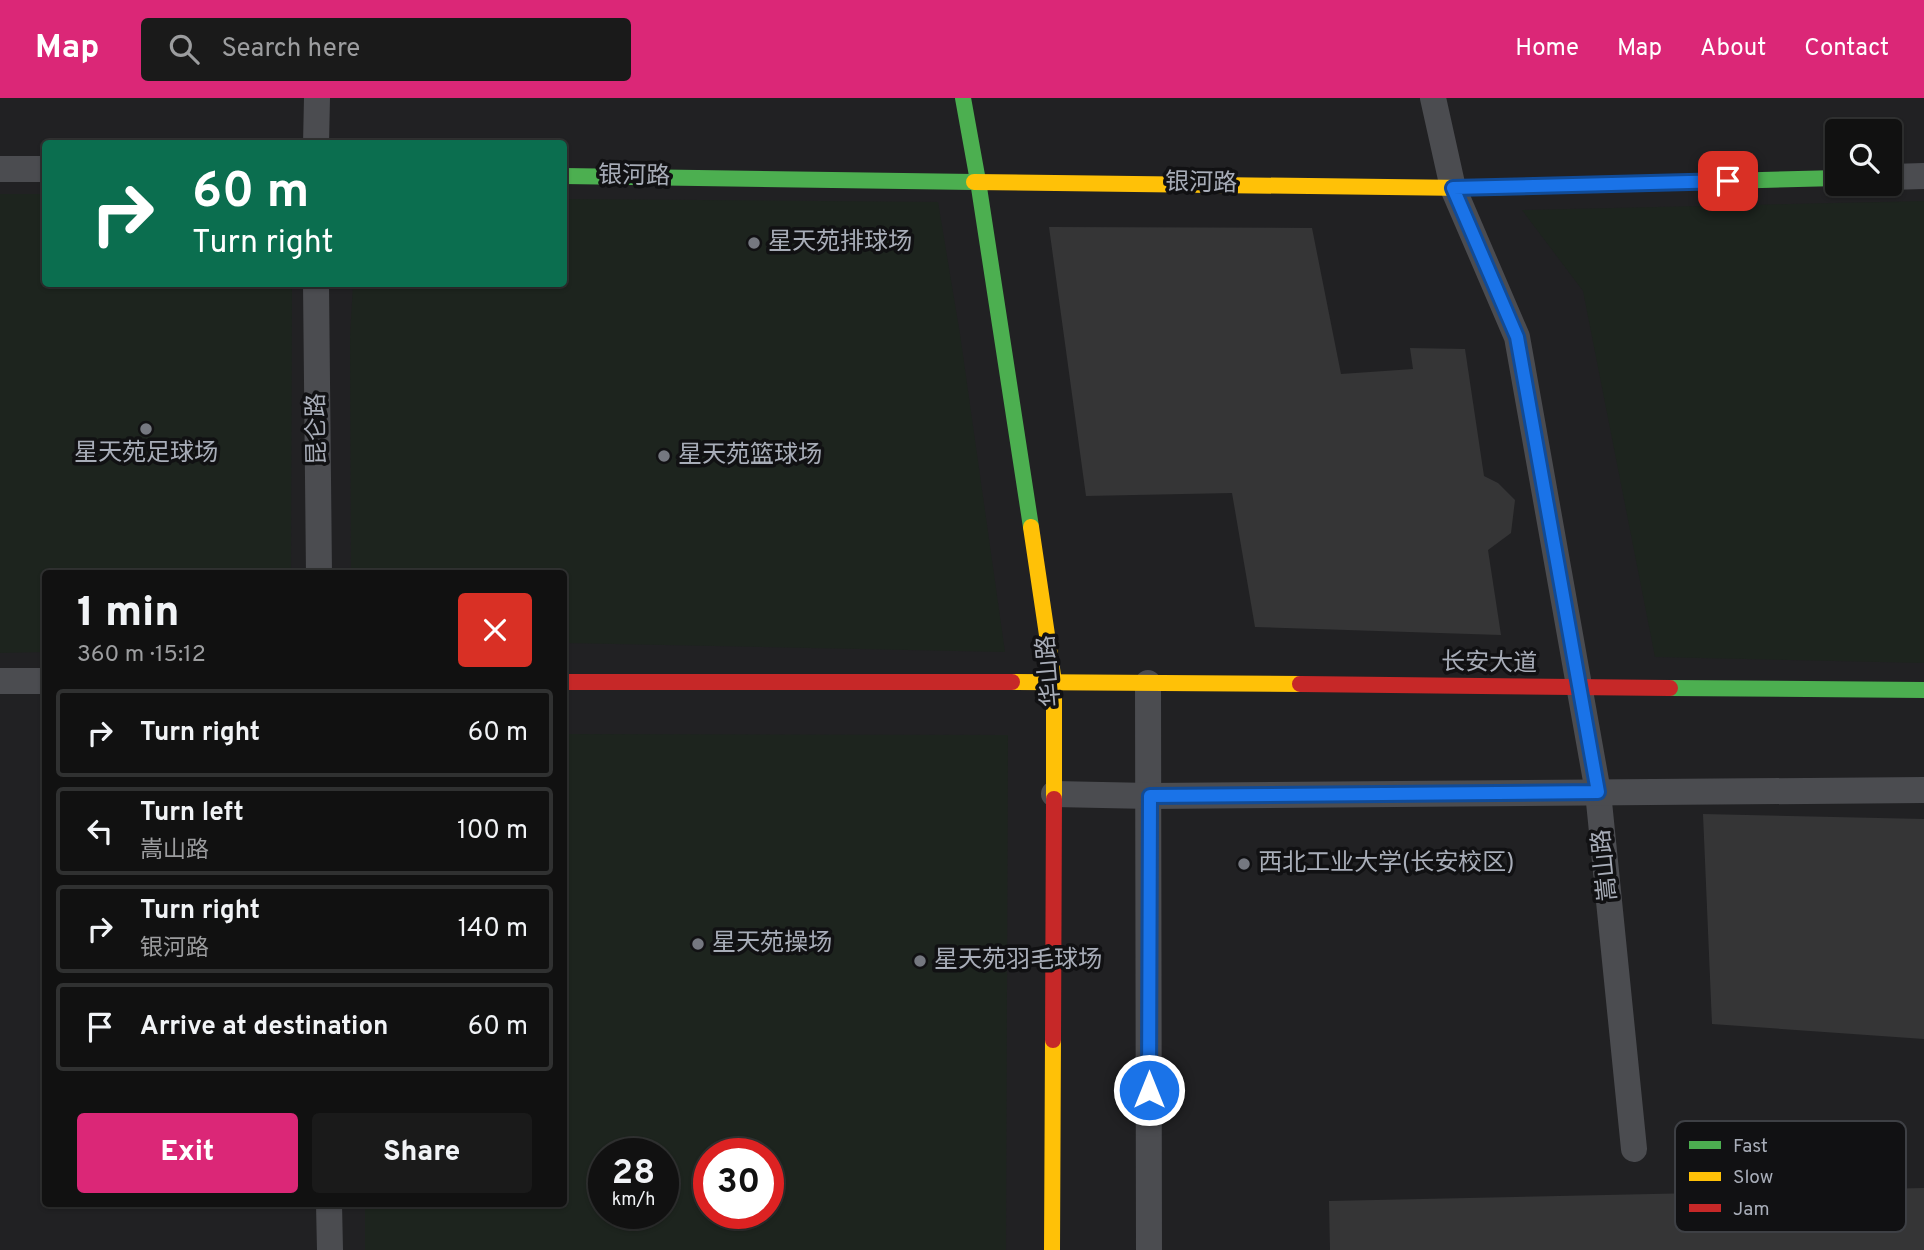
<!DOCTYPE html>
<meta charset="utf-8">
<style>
:root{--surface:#111;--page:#1a1a1a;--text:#f1f3f6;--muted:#9c9d9f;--line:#303131;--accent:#db2777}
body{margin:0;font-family:Overpass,"Noto Sans SC",sans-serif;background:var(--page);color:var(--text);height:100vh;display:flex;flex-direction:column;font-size:26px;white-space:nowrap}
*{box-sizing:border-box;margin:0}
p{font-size:23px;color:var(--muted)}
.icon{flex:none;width:38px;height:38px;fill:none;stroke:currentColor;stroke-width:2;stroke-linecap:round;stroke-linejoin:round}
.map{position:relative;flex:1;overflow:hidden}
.sheet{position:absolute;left:42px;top:472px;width:525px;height:637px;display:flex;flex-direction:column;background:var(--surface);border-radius:7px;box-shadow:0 2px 5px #0004,0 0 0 2px var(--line)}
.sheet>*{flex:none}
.hud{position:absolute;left:42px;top:42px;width:525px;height:147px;border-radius:7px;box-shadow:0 2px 5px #0004,0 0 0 2px var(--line);background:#0b6e4f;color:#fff;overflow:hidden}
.fabs{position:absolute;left:1825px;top:21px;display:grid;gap:14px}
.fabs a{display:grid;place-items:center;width:77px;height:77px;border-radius:7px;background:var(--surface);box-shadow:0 2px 5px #0004,0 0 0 2px var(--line);font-size:35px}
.speed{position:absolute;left:588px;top:1040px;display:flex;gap:14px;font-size:35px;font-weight:700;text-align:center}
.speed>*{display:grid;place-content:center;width:91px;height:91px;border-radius:50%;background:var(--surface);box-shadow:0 2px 5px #0004,0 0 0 2px var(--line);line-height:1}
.speed small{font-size:18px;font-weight:400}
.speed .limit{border:10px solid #d22;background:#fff;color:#111}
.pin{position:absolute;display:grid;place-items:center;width:60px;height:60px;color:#fff;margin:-30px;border-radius:14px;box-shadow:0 4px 10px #0006}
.me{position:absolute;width:77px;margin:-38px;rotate:0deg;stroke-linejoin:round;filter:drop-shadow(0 0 5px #0008)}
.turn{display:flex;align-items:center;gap:24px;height:147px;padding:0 35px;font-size:32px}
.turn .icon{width:91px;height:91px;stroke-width:2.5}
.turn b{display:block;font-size:49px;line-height:60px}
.round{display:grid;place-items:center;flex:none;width:74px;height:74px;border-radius:7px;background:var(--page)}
.overview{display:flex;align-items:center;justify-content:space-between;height:119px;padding:0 35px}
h1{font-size:42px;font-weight:800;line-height:52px}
.button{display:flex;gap:14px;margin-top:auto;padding:14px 35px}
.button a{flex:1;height:80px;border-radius:7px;background:var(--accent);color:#fff;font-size:28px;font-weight:800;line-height:80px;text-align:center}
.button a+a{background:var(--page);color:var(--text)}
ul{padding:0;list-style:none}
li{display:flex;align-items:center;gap:21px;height:88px;margin:0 14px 10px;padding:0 21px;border:4px solid var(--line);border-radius:7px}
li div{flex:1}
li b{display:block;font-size:26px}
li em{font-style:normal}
header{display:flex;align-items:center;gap:42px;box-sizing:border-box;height:98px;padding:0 35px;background:var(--accent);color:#fff}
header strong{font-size:33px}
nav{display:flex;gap:38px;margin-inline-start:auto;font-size:24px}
.search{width:490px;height:63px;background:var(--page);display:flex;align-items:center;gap:18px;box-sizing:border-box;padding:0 24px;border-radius:7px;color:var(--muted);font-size:26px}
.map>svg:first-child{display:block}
.built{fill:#212123;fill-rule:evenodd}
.green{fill:#1d241e;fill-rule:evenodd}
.building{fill:#353536}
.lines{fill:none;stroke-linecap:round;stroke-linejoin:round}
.street{stroke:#4b4c50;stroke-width:26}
.fast{stroke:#4caf50;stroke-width:16}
.slow{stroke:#ffc107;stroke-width:16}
.jam{stroke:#c62828;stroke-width:16}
.route-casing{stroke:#114b97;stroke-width:18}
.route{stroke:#1a73e8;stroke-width:12}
.poi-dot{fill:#757880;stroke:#111113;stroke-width:2.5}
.labels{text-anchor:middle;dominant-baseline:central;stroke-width:7;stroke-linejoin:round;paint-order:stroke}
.street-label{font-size:24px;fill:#a8adb8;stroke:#111113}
.poi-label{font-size:24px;fill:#a8adb8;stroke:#111113;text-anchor:start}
.key{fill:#111113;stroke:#3e4045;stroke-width:2}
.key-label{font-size:19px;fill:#a8adb8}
</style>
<header>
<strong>Map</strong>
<div class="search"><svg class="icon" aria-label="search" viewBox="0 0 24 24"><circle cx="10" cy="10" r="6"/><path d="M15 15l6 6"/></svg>Search here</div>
<nav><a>Home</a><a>Map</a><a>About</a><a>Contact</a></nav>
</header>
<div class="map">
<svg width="1924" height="1152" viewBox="0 0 1924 1152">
<rect width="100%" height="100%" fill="#171717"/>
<path class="built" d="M0,0H1924V1152H0ZM1838,33H1890V86H1838ZM46,46H564V186H46ZM46,476H564V1106H46ZM604,1055H663V1115H604ZM709,1055H768V1115H709Z"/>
<g class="green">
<path d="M0,96H45L46,186H292L291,476H46L45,554L0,555Z"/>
<path d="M564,101L938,104L960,236L1005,554L564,545V476H351L350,239L353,186H564Z"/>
<path d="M1924,103V565L1655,559L1583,193L1522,112Z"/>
<path d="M564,636L1008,637L1006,1152H365V1106H564ZM663,1055V1115H604V1055ZM768,1055V1115H709V1055Z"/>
</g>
<g class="building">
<path d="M1049,129L1312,130L1341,276L1413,271L1410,250L1465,251L1484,378L1498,385L1515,402L1511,435L1488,452L1501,537L1255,529L1232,395L1086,398Z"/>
<path d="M1703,716L1924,721V941L1712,926Z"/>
<path d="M1924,1090V1152H1330L1329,1103Z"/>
</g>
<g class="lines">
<g class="street">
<path d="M1433,0L1453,90L1517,239L1598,694L1634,1051"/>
<path d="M316,46L317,0"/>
<path d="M0,71H46"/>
<path d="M1890,79L1924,78"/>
<path d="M316,186L319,476"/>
<path d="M0,583H46"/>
<path d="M1148,585L1149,1152"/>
<path d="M1054,696L1150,698L1924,692"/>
<path d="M329,1106L330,1152"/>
</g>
<g class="fast">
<path d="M963,0L978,83L1031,429"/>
<path d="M564,78L974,84"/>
<path d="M1466,90L1838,80"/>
<path d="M1670,590L1924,592"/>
</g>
<g class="slow">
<path d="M974,84L1466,90"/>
<path d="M1031,429L1054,584V701"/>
<path d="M1012,584L1300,586"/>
<path d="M1052,1152L1053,942"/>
</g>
<g class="jam">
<path d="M564,584H1012"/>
<path d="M1300,586L1670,590"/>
<path d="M1053,942L1054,701"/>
</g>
</g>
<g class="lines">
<g class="route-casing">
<path id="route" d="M1149,992L1150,698L1598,694L1517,239L1453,90L1728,83"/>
</g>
<use href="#route" class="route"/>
</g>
<g class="poi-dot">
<circle cx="754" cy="145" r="7"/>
<circle cx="146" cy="331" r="7"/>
<circle cx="664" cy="358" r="7"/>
<circle cx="1244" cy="766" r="7"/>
<circle cx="698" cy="846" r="7"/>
<circle cx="920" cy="863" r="7"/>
</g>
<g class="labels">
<g class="street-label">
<text transform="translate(634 79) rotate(1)">银河路</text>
<text transform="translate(1201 86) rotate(1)">银河路</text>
<text transform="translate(318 331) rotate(-91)">昆仑路</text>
<text transform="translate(1489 566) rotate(1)">长安大道</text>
<text transform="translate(1050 573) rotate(-95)">华山路</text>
<text transform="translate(1606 767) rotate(-96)">嵩山路</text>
</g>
<g class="poi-label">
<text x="768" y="145">星天苑排球场</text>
<text x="146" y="356" text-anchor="middle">星天苑足球场</text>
<text x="678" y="358">星天苑篮球场</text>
<text x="1258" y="766">西北工业大学(长安校区)</text>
<text x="712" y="846">星天苑操场</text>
<text x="934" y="863">星天苑羽毛球场</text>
</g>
</g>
<rect x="1675" y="1023" width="231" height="111" rx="10" class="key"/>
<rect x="1689" y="1043" width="32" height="8" fill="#4caf50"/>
<rect x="1689" y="1074" width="32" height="9" fill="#ffc107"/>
<rect x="1689" y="1106" width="32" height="8" fill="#c62828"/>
<g class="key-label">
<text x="1733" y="1054">Fast</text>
<text x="1733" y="1085">Slow</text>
<text x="1733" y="1117">Jam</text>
</g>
</svg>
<div class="fabs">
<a><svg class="icon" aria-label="search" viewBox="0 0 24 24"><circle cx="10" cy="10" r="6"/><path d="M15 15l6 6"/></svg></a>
</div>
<div class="speed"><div>28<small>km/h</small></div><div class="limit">30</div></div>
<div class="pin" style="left:1728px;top:83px;background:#d93025"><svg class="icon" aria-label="arrive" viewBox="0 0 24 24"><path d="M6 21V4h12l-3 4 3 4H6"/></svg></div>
<svg class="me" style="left:1149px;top:992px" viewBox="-20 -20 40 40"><circle r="17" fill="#1a73e8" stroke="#fff" stroke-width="3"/><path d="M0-11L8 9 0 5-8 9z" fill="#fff"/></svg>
<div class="hud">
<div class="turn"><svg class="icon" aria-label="right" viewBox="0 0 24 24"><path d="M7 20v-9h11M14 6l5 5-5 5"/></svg><div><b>60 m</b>Turn right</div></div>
</div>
<section class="sheet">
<div class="overview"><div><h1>1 min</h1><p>360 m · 15:12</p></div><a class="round" style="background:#d93025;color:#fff"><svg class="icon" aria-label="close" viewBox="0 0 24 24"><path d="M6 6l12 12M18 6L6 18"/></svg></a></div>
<ul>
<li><svg class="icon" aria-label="right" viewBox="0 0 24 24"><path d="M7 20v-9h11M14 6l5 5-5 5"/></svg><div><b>Turn right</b></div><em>60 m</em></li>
<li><svg class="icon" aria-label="left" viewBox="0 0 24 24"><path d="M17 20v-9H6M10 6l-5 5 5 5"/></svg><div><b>Turn left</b><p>嵩山路</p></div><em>100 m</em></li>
<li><svg class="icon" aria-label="right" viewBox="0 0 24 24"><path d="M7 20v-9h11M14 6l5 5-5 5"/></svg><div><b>Turn right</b><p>银河路</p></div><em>140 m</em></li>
<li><svg class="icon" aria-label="arrive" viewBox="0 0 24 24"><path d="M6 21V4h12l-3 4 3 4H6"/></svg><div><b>Arrive at destination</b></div><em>60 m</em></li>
</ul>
<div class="button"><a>Exit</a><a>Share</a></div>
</section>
</div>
